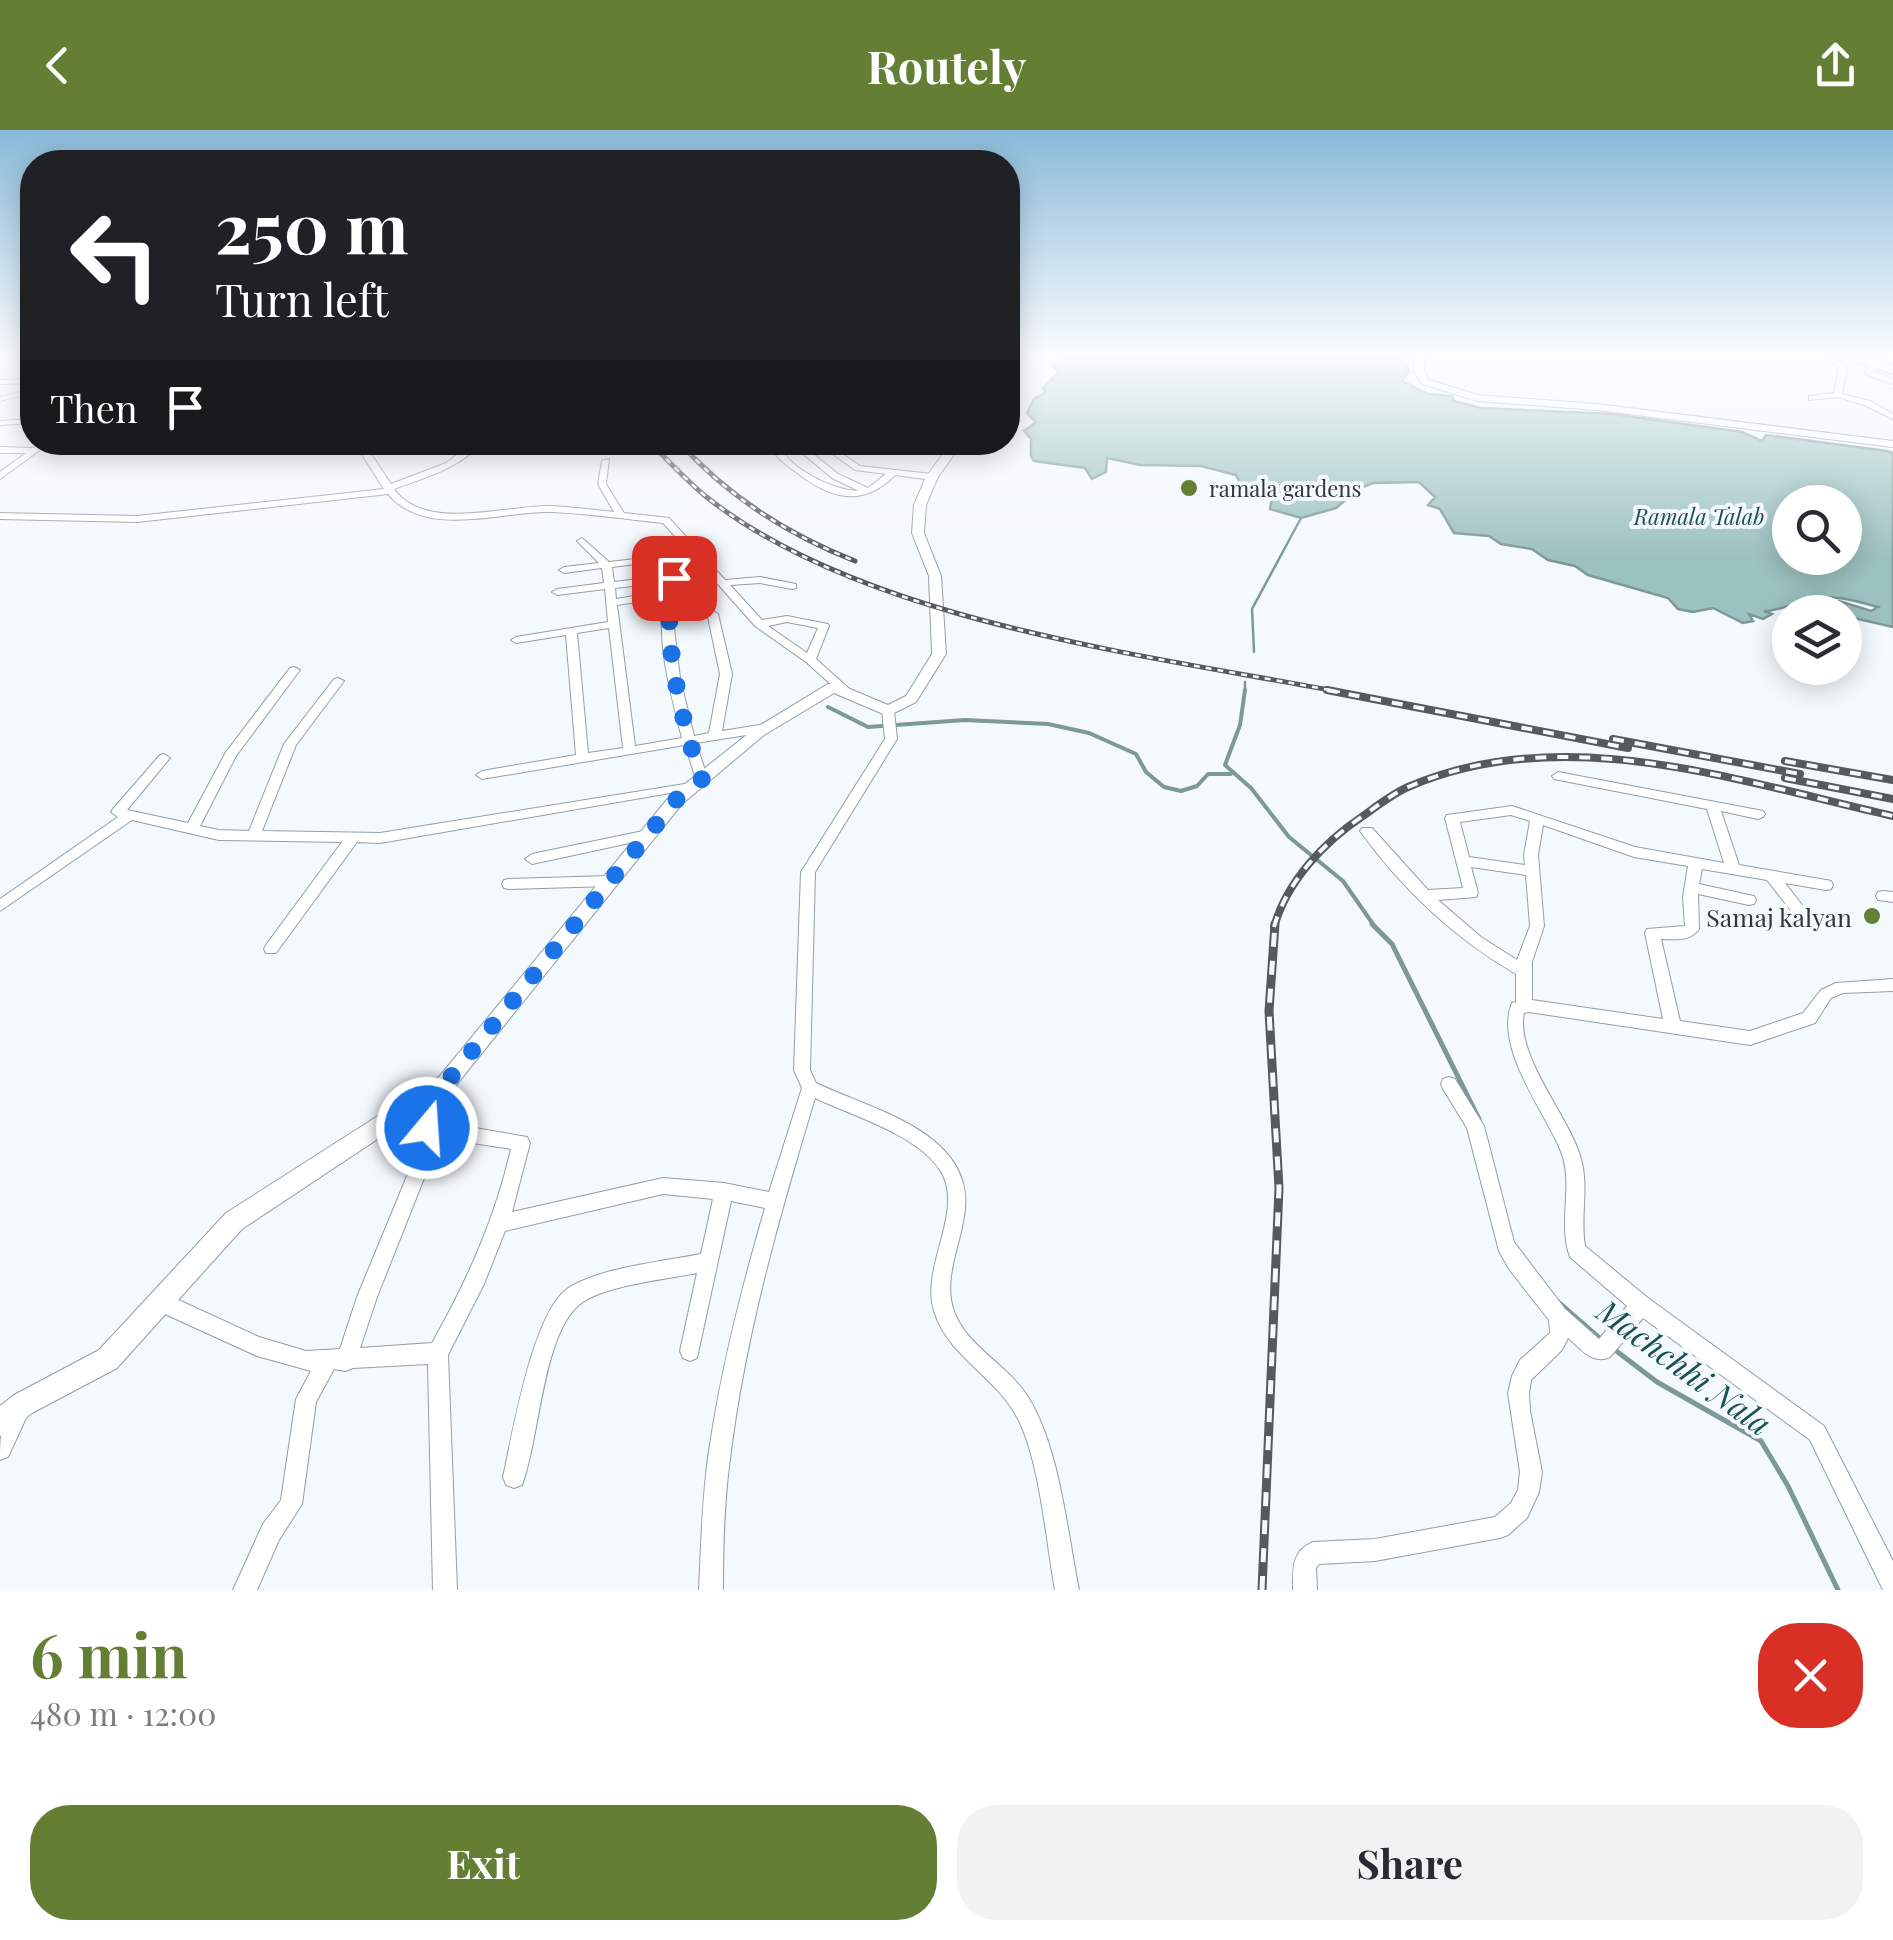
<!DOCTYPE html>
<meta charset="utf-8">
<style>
:root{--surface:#fff;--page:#f2f2f3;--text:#2b2b33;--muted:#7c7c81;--accent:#647f33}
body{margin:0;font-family:"Playfair Display",serif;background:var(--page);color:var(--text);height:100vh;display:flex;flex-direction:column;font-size:38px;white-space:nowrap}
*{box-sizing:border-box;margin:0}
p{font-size:32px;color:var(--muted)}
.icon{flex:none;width:55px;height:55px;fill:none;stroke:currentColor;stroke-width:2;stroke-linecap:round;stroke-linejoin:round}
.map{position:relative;height:1460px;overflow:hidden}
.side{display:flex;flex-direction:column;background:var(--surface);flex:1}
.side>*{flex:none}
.hud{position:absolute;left:20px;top:20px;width:1000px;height:305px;border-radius:40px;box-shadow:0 5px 25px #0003;background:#202124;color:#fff;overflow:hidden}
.fabs{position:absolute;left:1772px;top:355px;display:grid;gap:20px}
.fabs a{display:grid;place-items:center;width:90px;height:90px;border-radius:50%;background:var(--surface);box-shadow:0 5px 25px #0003;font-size:50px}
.pin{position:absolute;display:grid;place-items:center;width:85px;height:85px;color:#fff;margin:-42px;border-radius:20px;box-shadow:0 5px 15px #0006}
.me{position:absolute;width:110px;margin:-55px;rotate:18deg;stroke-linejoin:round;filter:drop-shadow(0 0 8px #0008)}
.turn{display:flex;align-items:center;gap:35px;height:210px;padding:0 30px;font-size:45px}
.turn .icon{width:130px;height:130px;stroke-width:2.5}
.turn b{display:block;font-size:70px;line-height:85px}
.then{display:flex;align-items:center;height:95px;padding:0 30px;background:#0003;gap:20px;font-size:38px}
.round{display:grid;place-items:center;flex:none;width:105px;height:105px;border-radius:40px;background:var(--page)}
.summary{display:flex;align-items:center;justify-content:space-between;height:170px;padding:0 30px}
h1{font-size:60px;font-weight:700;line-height:75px;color:var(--accent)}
.button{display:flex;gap:20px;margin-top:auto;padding:20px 30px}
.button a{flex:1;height:115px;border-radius:40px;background:var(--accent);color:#fff;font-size:40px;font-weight:700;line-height:115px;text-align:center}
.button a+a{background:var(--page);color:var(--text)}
header{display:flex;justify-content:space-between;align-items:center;height:130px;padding:0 30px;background:var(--accent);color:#fff;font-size:45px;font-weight:700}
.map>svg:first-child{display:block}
.water{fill:#9bc1c0;stroke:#7c9898;stroke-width:2.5;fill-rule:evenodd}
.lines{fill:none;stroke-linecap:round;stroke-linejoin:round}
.stream-far2{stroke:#7c9898;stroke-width:2.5}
.stream-far1{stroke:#7c9898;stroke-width:4}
.stream{stroke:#7c9898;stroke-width:5}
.minor-casing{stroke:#929ea8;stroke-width:2}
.tertiary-casing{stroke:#929ea8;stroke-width:2}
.primary-casing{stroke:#929ea8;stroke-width:3}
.minor{fill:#fff;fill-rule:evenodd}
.tertiary{fill:#fff;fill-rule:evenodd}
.primary{fill:#fff;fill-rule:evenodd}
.rail-far2-casing{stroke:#555a5e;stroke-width:5}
.rail-far1-casing{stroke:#555a5e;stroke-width:8}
.rail-casing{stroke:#555a5e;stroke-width:9}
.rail-far2{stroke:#f4f9fd;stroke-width:2.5;stroke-dasharray:6;stroke-linecap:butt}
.rail-far1{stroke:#f4f9fd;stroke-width:4;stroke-dasharray:11;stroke-linecap:butt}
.rail{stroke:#f4f9fd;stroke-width:5;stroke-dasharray:14;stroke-linecap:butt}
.route{stroke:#1a73e8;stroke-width:18;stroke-dasharray:0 32.4}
.poi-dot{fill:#647f33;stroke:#f4f9fd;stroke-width:4}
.labels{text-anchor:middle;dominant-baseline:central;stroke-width:8;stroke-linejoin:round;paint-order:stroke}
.far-poi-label{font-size:22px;fill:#32373b;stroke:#f4f9fd;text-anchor:start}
.far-water-label{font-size:22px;font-style:italic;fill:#1a5151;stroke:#f4f9fd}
.poi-label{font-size:25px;fill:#32373b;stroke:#f4f9fd;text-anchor:end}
.near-water-label{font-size:32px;font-style:italic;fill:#1a5151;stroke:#f4f9fd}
</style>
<header><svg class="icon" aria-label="back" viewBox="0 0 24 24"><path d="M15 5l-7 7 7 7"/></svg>Routely<svg class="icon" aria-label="share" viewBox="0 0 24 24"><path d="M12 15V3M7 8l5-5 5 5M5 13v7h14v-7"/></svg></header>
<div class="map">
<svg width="1893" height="1460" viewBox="0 0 1893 1460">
<rect width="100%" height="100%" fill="#f4f9fd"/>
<path class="water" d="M1069,226H1392L1406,233L1409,241L1402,251L1428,264L1452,266L1454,271L1481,278L1612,284L1742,302L1762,311L1766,305L1887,321L1893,323V497L1845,486V482H1832L1830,473L1839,471L1871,481L1878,477C1859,472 1833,464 1812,468C1795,472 1782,481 1764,481L1772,484L1763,489L1749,484L1753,491L1743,493L1713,478L1693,482L1678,479L1668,468L1588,445L1575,436L1548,430L1532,419L1501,414L1489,406L1454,403L1440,379L1428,375L1435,367L1419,352L1373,353L1358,359L1336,378L1301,388L1270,379L1274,358L1240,353L1236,345L1201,336L1140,335L1107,328L1106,342L1092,349L1085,338L1034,331L1031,326V309L1024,301L1036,292L1027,283L1034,269L1046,262L1043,258L1059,242L1053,235ZM1790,372H1845V428H1790Z"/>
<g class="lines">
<g class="stream-far2">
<path d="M1254,522L1252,479L1301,388"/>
<path d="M1245,552V562"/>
</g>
<g class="stream-far1">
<path d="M1245,560L1240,595L1225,635L1251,658L1289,707L1343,751L1375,797"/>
<path d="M828,577L868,597L965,590L1048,594L1089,603L1136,624L1146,642L1164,657L1181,661L1197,656L1208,644H1231"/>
</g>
<g class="stream">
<path d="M1372,794L1392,814L1479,989"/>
<path d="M1558,1172L1604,1212"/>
<path d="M1615,1220L1657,1252L1761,1311L1788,1356L1838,1460"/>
</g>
<g class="minor-casing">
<g id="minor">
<path d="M1826,226H1834L1847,237L1842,264L1870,271L1893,284V289L1864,275L1838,267L1809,270V266L1834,263L1839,238Z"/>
<path d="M1888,226H1893V230L1876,237L1872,241L1893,249V254L1865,244L1870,233Z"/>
<path d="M32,249V253L0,254V250Z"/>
<path d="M32,259V263L0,271V267Z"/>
<path d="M32,289V293L0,295V291Z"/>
<path d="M41,312H51L0,349V342L26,323H0V317L33,318Z"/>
<path d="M147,312H185L159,320Z"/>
<path d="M354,312H363L391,354L446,333L473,312H482C459,339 426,347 394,359C426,403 506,375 551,376C572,377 594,380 614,382L598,354L602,331L609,329L606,354L624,383L669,388L725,450L760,447L796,454V458L792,459L760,453L730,455L762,490L787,486L828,494L829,496L816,529L854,563L852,566H844L806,532L755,496L692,425C678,437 674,464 672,483L713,481L718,484L732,544L722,601L765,594L771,598L765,602L696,613L708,649L706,652H699L700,655L699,658L380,713L357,712L276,823H266L264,819L266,815L342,712L219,710L132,690L0,781V769L118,687L111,682L113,679L160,625L164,624L170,628L127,680L188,693L226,622L290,538L294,537L300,540L236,626L200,696L219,700L249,701L284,614L334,549L338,548L344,551L296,615L262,701L380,703L697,652L685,615L482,649L476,645L482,641L576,625L566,505L516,513L511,510L516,507L608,492L605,459L557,465L552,462L557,459L604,453L602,438L564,443L559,440L564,437L599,433L577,411L582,408L609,432L690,423L663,393C627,389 590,384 553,382C503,380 426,410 388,364L137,392L0,389V383L137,386L384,359ZM676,429L670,445L614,452L612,437ZM668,452L665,461L616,469L615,458ZM664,468C656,513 671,564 682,608L635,616L617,475ZM708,487L720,544L709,603L694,606L680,548L673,490ZM787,492L818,498L807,523L768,496ZM609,498L623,618L588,623L577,503Z"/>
<path d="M770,312H778C786,338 834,361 859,361L832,348L789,312H799L838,344L868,358L886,344L855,340L816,312H825L860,336L932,344L936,347L932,350L895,345C862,379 829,368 796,342C784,333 774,327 770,312Z"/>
<path d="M900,312H909L912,317L905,319Z"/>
<path d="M888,577L894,581L897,609L815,742L810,940L816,953C864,976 948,996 963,1053C968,1070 964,1089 960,1106C954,1130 945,1157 954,1181C966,1215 1004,1233 1024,1261C1059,1310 1067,1401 1079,1460H1055C1046,1411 1040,1332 1018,1289C997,1247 948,1227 934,1181C920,1136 966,1080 940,1040C916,1004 853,986 815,968C779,1087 745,1206 730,1329C724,1372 723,1416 723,1460H699C701,1416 702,1372 708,1328C720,1243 741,1160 765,1078L731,1071L697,1228L690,1231L683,1228L680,1221L697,1143C667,1149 608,1155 583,1172C542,1199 540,1310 522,1355L514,1358L506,1355L503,1347C513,1303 532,1185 567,1159C597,1138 665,1131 701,1124L713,1069L663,1064L505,1101L484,1154L448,1225L457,1460H433L428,1234L353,1238L346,1241L334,1239L316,1272L302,1374L279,1410L257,1460H233L263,1394L281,1370L296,1269L311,1241L257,1226L154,1179L151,1172L154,1165L161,1162L259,1207L306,1221L340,1219L357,1167L424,1005C415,996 415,972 419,961L425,959L431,961L433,966L435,991L527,1007L530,1013L512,1082L663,1048L724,1053L769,1062L802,958L794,940L801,742L885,609L882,581ZM440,1008L511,1019C495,1089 467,1151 432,1213L360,1218L377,1167Z"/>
<path d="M1558,642L1763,681L1765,684L1763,687L1758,689L1721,681L1739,735L1826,750L1831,751L1833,755L1831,759L1826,760L1785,753L1816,793L1814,797H1804L1767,750L1702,739L1699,754L1749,765L1754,766L1756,770L1754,774L1749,775L1698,764L1699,799C1690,812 1675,809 1661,809L1680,891L1750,901L1803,883L1821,860L1836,853L1893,849V861L1843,863L1831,868L1815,893L1750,915L1529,882L1524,883C1515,927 1570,987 1581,1029C1589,1057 1580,1087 1585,1116L1648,1168L1824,1296L1893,1431V1460H1883L1810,1310L1643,1188L1610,1227C1592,1235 1581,1219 1568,1208L1562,1220L1531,1250L1529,1263L1530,1281L1542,1342L1539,1362L1527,1388L1508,1405L1500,1408L1375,1431L1319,1434L1316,1438L1317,1460H1293C1293,1440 1291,1421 1313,1412L1375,1409L1495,1387L1511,1373L1518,1360L1520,1342L1508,1263L1512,1246L1520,1230L1550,1203L1549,1190L1509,1139L1499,1121L1467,998L1443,959L1441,954L1443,949L1449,947L1455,949L1484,996L1514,1112L1565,1179L1599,1209L1627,1176L1570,1127C1557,1092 1575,1054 1560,1019C1543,979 1494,917 1512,873L1516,872V844C1454,808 1402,759 1360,701L1362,698H1372L1428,760L1463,758L1445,688L1447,685L1512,676L1635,717L1724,733L1707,679L1554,649L1552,646ZM1511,685L1530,691L1524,725L1525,735L1469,727L1460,692ZM1543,695L1634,727L1688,736L1683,767L1685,796L1647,799L1645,803L1663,889L1532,870V832L1544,796L1538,725ZM1471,737L1526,745L1530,796L1517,830L1481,807L1438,770L1476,767L1478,763Z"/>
<path d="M648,700L655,705L653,708L532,734L525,729L532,724Z"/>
<path d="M610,746L617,751L610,756L509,759L504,758L502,754L504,750L509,749Z"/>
<path d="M1883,761L1893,762V772L1878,770L1876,766L1878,762Z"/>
<path d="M16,1278L23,1281L26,1288L8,1327L0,1330C0,1311 0,1287 16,1278Z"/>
</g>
</g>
<g class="tertiary-casing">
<g id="tertiary">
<path d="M1018,226H1027L1011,247L1008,248V239Z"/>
<path d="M1414,226H1424V241L1429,250L1478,265L1597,274L1893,311V317L1597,280L1477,271L1422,254L1414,241Z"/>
<path d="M952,312H963L938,347L926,375L924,403L941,446L946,524L916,572L888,586L834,563L764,605L682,674L453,959L242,1099L117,1238L32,1283L9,1302L0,1306V1276L14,1265L99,1220L226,1083L439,947L670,666L754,599L828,554H838L888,575L906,566L932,524L929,446L912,403L914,375L926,347Z"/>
</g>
</g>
<g class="primary-casing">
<path id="primary" d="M1842,226H1861L1893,236V244Z"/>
</g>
<use href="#minor" class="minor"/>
<use href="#tertiary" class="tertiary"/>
<use href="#primary" class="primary"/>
<g class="rail-far2-casing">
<g id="rail-far2">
<path d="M649,312C667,329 685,349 704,365C860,491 1146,525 1340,562"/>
<path d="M679,312C728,367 787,404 855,431"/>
</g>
</g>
<g class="rail-far1-casing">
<g id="rail-far1">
<path d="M1327,560L1628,618"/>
<path d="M1613,609L1800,644"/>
<path d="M1785,631L1893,650"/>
<path d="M1785,648L1893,669"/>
<path d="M1274,797C1287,751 1324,712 1363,686C1377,676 1392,664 1408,657C1563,590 1737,651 1893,686"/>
</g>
</g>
<g class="rail-casing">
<path id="rail" d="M1262,1460L1279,1058L1269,881L1275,794"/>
</g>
<use href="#rail-far2" class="rail-far2"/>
<use href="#rail-far1" class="rail-far1"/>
<use href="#rail" class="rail"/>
</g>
<linearGradient id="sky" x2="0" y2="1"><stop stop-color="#89b9d8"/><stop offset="0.52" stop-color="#fafcfe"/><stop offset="1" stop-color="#fafcfe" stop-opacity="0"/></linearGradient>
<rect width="1893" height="431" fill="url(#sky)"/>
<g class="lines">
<path class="route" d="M427,998L426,966L446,953L676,670L702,649C683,599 659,499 674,448"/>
</g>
<g class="poi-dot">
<circle cx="1189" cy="358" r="10"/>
<circle cx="1872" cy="786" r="10"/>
</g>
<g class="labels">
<g class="far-poi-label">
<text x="1209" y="358">ramala gardens</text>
</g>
<g class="far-water-label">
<text x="1699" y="386">Ramala Talab</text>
</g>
<g class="poi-label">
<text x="1852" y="786">Samaj kalyan</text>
</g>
<g class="near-water-label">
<text transform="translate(1685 1236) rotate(36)">Machchhi Nala</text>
</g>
</g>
</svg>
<div class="fabs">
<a><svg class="icon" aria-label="search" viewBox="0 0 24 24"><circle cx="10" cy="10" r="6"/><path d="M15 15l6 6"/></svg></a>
<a><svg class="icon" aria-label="layers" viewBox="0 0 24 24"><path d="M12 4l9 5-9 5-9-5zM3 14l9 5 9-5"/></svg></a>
</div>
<div class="pin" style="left:674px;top:448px;background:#d93025"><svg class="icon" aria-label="arrive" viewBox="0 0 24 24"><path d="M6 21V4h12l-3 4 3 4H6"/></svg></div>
<svg class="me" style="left:427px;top:998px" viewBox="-20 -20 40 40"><circle r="17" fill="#1a73e8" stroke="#fff" stroke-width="3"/><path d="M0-11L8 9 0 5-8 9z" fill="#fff"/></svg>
<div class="hud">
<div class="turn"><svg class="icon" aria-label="left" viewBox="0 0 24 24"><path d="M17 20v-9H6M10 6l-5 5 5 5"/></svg><div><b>250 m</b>Turn left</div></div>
<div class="then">Then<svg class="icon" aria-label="arrive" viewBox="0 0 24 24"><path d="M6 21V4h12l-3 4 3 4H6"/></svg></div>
</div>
</div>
<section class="side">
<div class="summary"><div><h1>6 min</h1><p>480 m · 12:00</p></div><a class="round" style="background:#d93025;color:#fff"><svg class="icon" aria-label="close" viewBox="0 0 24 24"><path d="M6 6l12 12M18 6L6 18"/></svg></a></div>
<div class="button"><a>Exit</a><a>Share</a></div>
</section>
